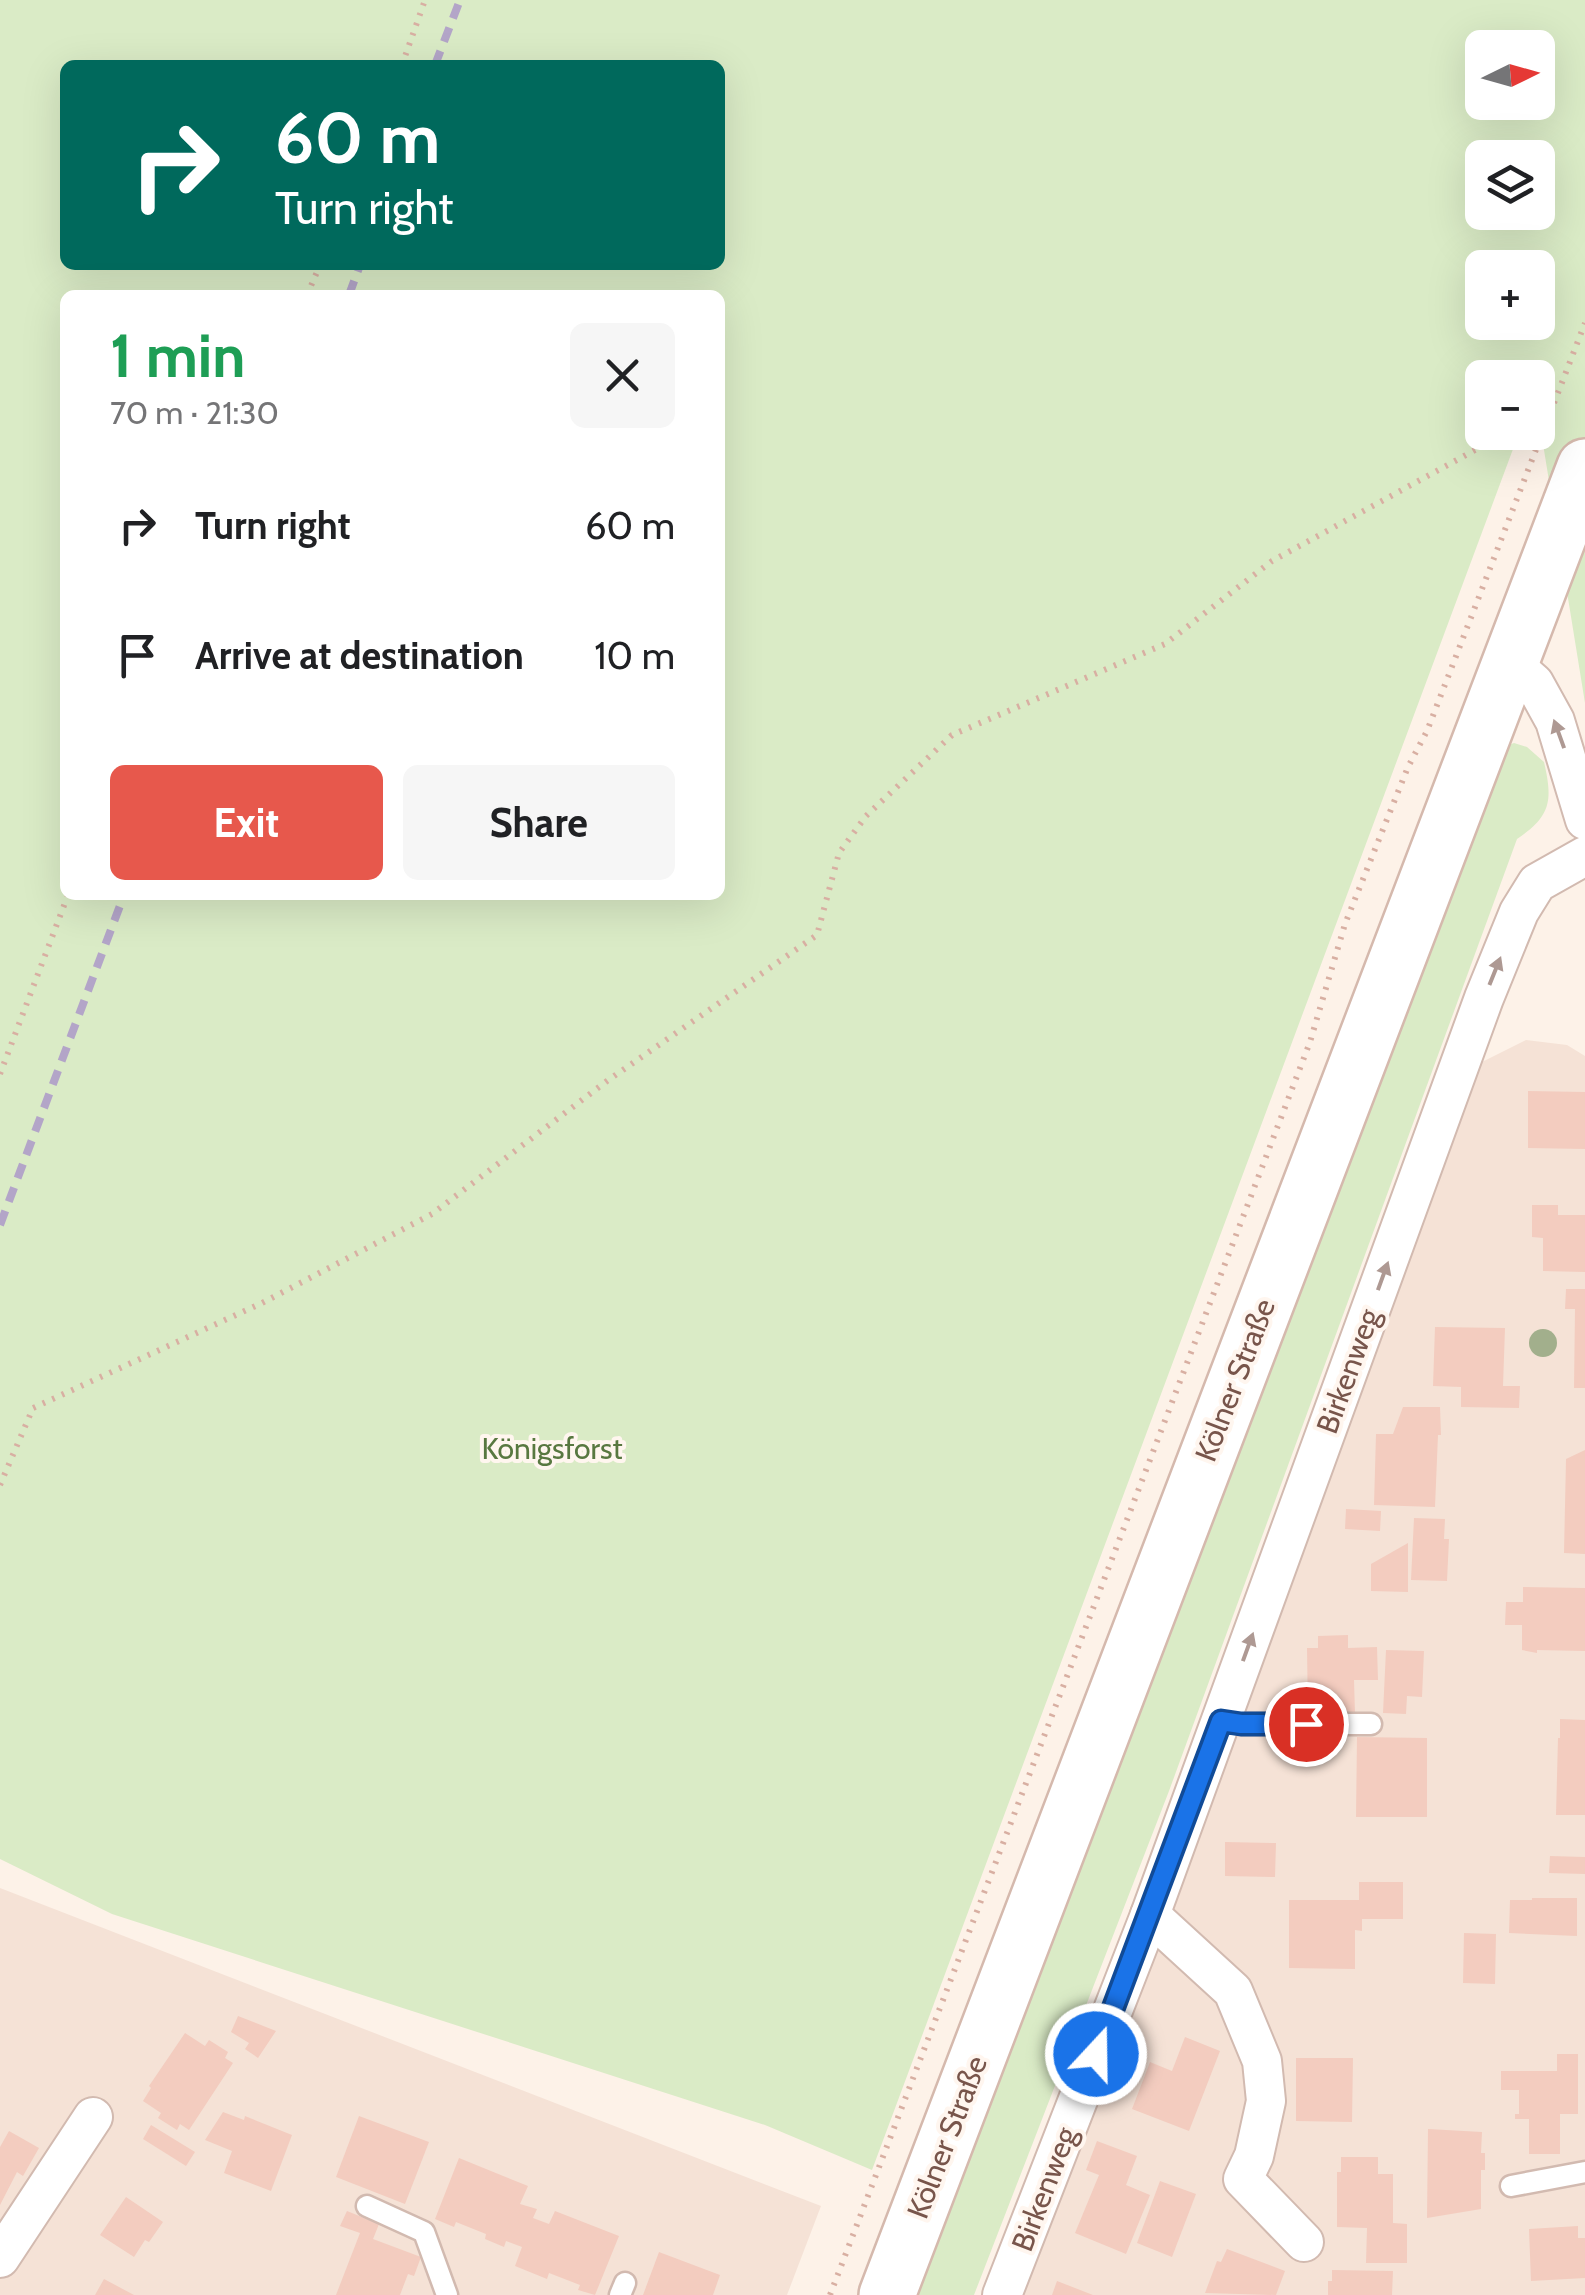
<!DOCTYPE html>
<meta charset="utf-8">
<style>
:root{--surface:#fff;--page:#f6f6f6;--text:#202124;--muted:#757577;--accent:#e7584c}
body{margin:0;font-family:Cabin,sans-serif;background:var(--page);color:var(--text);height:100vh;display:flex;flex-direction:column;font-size:38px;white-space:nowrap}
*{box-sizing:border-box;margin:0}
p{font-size:32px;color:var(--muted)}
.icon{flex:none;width:55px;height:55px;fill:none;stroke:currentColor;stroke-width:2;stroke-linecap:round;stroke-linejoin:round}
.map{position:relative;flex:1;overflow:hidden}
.panel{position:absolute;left:60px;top:290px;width:665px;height:610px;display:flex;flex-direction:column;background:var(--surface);border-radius:15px;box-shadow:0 10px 40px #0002}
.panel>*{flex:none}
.hud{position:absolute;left:60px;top:60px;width:665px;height:210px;border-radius:15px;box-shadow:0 10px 40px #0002;background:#00695c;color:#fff;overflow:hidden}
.needle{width:65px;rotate:85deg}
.fabs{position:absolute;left:1465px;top:30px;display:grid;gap:20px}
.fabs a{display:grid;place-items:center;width:90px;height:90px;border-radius:15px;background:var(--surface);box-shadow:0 10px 40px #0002;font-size:50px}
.pin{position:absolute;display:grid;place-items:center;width:85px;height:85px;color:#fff;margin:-42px;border:5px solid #fff;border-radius:50%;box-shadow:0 2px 10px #0007}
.me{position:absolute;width:110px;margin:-55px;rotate:21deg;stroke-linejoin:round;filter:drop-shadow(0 0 8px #0008)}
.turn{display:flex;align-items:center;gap:35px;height:210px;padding:0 50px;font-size:45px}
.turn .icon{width:130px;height:130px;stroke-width:2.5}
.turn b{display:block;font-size:70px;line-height:85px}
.round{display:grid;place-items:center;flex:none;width:105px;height:105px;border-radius:15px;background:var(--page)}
.head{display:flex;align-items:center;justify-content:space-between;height:170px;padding:0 50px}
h1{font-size:60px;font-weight:800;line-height:75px;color:#1e9e55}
.button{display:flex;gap:20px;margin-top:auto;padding:20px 50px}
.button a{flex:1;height:115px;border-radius:15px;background:var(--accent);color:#fff;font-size:40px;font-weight:800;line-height:115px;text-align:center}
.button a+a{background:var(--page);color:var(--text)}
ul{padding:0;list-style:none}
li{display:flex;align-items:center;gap:30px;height:130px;padding:0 50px}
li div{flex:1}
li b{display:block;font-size:38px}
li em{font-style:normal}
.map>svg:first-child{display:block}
.residential{fill:#f5e2d6}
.green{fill:#daebc6;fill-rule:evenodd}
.building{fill:#f3ccbf}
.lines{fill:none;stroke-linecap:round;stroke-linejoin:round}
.lane-casing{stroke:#d2bab0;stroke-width:25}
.street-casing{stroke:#d2bab0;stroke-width:42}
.secondary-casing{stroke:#d5b9ad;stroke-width:60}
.path{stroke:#d8afa2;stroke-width:6;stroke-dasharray:2.5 8;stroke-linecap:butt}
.lane{stroke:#fff;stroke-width:20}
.street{stroke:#fff;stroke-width:38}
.secondary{stroke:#fff;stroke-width:55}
.rail{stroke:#b3a5c8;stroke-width:8;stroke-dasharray:15 10;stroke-linecap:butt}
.tree{fill:#a2af8c}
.oneway{fill:#ae9993}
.route-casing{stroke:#114b97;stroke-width:25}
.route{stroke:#1a73e8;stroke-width:18}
.labels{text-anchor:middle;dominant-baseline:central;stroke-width:8;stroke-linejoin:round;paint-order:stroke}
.street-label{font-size:30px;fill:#78554b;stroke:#fff6ef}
.park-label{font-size:30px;fill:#587840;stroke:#fff6ef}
</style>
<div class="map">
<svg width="1585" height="2295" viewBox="0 0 1585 2295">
<rect width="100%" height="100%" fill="#fdf2e8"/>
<g class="residential">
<path d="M1526,1040L1567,1045L1585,1056V2295H1022L1211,1805L1482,1062Z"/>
<path d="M0,1888L821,2206L787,2295H0Z"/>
</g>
<g class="green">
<path d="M0,0H1585V703L1538,413V378H1482V432L1519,433L872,2170L765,2125L112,1914L0,1859ZM1482,48H1538V102H1482ZM65,65H720V265H65ZM1482,158H1538V212H1482ZM1482,268H1538V322H1482ZM65,295H720V895H65Z"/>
<path d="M1514,743L1527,747L1544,762C1553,801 1551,816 1517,839L1169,1791L974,2295H913L1506,746Z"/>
</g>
<g class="building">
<path d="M1528,1091L1585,1092V1149L1528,1148Z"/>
<path d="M1532,1205H1558V1215H1585V1272L1543,1271V1238L1532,1237Z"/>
<path d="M1566,1289H1585V1388H1574L1575,1309H1565Z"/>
<path d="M1435,1327L1505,1328L1503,1386H1520L1519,1408L1461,1407V1387L1433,1386Z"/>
<path d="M1403,1407H1440L1441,1435H1438L1435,1507L1374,1505L1376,1434H1393Z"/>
<path d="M1585,1450V1554L1564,1553L1566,1459Z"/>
<path d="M1346,1509L1381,1511L1380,1531L1345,1529Z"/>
<path d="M1414,1518L1445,1519L1444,1539H1449L1447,1581L1411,1580Z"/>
<path d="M1408,1543V1592L1371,1591V1564Z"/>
<path d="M1523,1587L1585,1588V1651L1537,1650V1653L1522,1650V1625H1505L1506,1602H1523Z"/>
<path d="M1348,1635V1648L1377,1647L1378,1680H1354L1355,1713L1308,1715L1307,1648H1318V1636Z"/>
<path d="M1386,1650L1424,1651L1422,1697L1407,1696L1406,1714L1383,1713Z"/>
<path d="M1560,1719L1585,1720V1815H1556L1558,1738H1560Z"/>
<path d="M1357,1737L1427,1738V1817H1356Z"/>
<path d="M1225,1842L1276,1843L1275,1877L1225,1876Z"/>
<path d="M1550,1856L1585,1857V1874L1549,1873Z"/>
<path d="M1359,1882H1403V1919H1362V1931L1355,1930V1969L1289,1968V1900H1359Z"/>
<path d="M1532,1898H1577V1936L1509,1933L1510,1900H1532Z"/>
<path d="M1464,1933L1496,1934L1495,1984L1463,1983Z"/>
<path d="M238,2016L276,2031L258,2058L245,2049L249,2043L231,2032Z"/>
<path d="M185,2033L205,2046L209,2040L228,2052L225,2058L233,2063L189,2130L180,2124L177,2130L158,2118L161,2113L143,2101L151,2088L149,2086Z"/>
<path d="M1185,2037L1220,2051L1189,2131L1132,2109L1150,2062L1172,2071Z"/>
<path d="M1557,2054H1578V2114H1560V2154H1529V2119H1515V2114H1519V2090H1501V2071H1557Z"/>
<path d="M1296,2058H1353L1352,2122L1296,2121Z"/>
<path d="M223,2112L244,2120L245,2116L292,2135L271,2191L224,2173L232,2151L205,2140Z"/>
<path d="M359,2116L429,2142L405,2204L336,2177Z"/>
<path d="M151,2125L195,2152L186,2166L143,2139Z"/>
<path d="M1428,2129L1482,2132L1481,2153H1485V2170H1481V2209L1427,2218Z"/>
<path d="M9,2131L39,2148L23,2176L17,2172L0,2205V2147Z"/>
<path d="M1097,2141L1137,2156L1126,2185L1150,2195L1126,2254L1075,2233L1099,2175L1086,2170Z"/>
<path d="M1341,2157H1378V2174H1393V2223L1407,2224V2263H1366L1367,2228L1337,2227V2172H1341Z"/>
<path d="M459,2158L528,2186L520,2204L537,2209L533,2218L549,2224L555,2211L619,2236L595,2295L578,2290L580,2285L549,2273L547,2279L515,2266L522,2247L506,2241L504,2247L485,2239L486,2234L456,2222L454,2227L435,2219Z"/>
<path d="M1160,2181L1196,2194L1172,2257L1137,2243Z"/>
<path d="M126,2197L163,2222L149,2242L145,2240L134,2257L100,2235Z"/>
<path d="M347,2211L379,2224L373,2239L421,2257L414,2276L408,2274L400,2295H336L360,2233L340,2226Z"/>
<path d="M1578,2226V2238H1585V2278L1531,2281L1529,2229Z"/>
<path d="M1227,2249L1285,2271L1276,2295L1205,2293L1217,2261L1221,2262Z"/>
<path d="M659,2252L720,2275L713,2295H643Z"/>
<path d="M1332,2270L1393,2271L1392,2295H1328V2281H1332Z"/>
<path d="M104,2279L134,2295H95Z"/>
<path d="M1057,2281L1093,2295H1052Z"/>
</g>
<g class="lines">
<g class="lane-casing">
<g id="lane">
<path d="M1221,1721L1241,1724H1371"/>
<path d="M1511,2186L1585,2172"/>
<path d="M367,2206L424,2232L447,2295"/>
<path d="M620,2295L625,2283"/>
</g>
</g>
<g class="street-casing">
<g id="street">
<path d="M1510,662L1534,683L1555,721L1585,820"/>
<path d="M1150,1915L1233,1991L1262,2061L1266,2101L1254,2156L1243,2179L1304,2242"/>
<path d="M0,2258L93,2117"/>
<path d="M1002,2295L1150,1915L1484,998L1519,912L1537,883L1585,856"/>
</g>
</g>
<g class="secondary-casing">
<path id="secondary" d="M887,2295L1585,467"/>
</g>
<g class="path">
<path d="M402,65L425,0"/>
<path d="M307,295L320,265"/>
<path d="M0,1074L68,895"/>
<path d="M0,1485L33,1408L262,1303L432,1214L607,1081L817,935L839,853L866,816L952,735L1165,644L1272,561L1508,432"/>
<path d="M830,2295L1310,1042L1345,924L1408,767L1427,731L1446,682L1585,323"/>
</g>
<use href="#lane" class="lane"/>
<use href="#street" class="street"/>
<use href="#secondary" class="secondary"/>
<g class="rail">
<path d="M435,65L460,0"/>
<path d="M349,295L360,265"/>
<path d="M0,1225L124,895"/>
</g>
</g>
<circle class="tree" cx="1543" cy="1343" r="14"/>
<defs><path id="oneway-solid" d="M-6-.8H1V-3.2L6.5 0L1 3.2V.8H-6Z" transform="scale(2.5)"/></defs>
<g class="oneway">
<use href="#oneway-solid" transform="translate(1559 734) rotate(-110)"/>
<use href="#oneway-solid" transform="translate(1495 971) rotate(-68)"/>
<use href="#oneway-solid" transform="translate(1383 1276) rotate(-70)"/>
<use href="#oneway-solid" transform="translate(1248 1647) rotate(-70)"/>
</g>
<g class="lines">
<g class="route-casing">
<path id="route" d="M1096,2054L1221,1721L1241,1724H1306"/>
</g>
<use href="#route" class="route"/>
</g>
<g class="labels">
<g class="street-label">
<text transform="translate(1348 1371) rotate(-70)">Birkenweg</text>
<text transform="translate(1235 1380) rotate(-69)">Kölner Straße</text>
<text transform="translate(947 2137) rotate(-69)">Kölner Straße</text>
<text transform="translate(1044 2189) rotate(-69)">Birkenweg</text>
</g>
<g class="park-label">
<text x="552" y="1448">Königsforst</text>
</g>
</g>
</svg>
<div class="fabs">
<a><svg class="needle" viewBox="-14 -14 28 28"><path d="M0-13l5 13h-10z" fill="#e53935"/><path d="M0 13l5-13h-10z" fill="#757577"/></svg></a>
<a><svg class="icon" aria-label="layers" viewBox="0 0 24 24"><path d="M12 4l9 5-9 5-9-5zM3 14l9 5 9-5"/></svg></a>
<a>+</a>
<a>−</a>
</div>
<div class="pin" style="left:1306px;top:1724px;background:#d93025"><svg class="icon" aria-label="arrive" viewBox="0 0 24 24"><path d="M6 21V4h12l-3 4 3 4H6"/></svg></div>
<svg class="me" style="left:1096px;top:2054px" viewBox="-20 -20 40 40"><circle r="17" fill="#1a73e8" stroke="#fff" stroke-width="3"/><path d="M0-11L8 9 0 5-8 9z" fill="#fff"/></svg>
<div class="hud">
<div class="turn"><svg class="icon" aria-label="right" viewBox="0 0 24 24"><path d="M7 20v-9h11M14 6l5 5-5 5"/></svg><div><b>60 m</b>Turn right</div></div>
</div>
<section class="panel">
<div class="head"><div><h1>1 min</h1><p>70 m · 21:30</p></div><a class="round"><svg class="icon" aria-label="close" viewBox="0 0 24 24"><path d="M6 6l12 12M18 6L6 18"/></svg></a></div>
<ul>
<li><svg class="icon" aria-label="right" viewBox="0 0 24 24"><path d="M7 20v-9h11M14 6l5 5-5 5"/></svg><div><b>Turn right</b></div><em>60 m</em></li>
<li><svg class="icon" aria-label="arrive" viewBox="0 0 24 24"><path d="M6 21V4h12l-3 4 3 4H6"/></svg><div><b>Arrive at destination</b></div><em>10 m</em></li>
</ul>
<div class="button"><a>Exit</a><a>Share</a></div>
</section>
</div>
